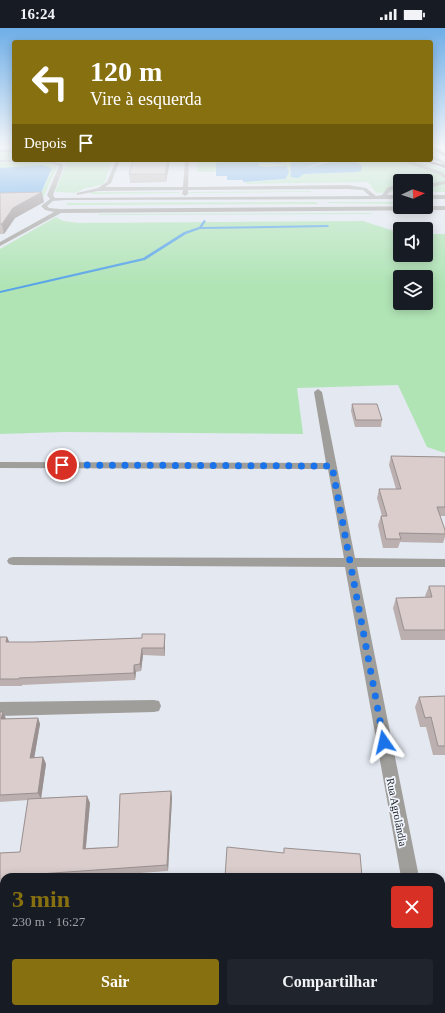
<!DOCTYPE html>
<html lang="pt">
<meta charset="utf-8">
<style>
:root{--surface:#171b24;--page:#20242c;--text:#f1f3f6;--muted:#9ea1a6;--accent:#877010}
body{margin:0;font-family:Georgia,serif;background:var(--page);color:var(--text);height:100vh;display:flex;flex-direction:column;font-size:15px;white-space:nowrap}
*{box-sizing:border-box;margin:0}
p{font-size:13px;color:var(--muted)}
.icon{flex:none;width:22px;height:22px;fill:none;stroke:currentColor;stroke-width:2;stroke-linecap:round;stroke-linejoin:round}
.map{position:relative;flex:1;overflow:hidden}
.drawer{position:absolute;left:0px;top:845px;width:445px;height:140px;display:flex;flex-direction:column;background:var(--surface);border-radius:12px 12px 0 0;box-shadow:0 2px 10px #0003}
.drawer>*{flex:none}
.banner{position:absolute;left:12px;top:12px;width:421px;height:122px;border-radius:4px;box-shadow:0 2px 10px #0003;background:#877010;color:#fff;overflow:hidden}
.needle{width:26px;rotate:87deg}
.buttons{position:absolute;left:393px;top:146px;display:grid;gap:8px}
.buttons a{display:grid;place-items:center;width:40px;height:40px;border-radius:4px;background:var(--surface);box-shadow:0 2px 10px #0003;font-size:20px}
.pin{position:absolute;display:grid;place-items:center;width:34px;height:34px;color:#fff;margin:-17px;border:2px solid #fff;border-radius:50%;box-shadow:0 1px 4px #0007}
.me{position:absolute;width:44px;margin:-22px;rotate:349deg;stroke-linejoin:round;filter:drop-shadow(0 0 3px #0008)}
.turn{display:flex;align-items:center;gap:14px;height:84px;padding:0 12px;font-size:18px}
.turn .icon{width:52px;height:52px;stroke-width:2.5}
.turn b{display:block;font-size:28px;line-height:34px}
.then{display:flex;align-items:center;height:38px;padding:0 12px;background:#0003;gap:8px;font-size:15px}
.round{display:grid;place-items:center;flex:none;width:42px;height:42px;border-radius:4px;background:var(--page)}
.headline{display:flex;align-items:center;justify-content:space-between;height:68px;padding:0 12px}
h1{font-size:24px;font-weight:800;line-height:30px;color:var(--accent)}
.button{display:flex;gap:8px;margin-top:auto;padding:8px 12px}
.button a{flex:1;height:46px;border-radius:4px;background:var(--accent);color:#fff;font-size:16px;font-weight:800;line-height:46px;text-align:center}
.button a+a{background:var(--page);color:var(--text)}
.status{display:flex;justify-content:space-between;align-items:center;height:28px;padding:0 20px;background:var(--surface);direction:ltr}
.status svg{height:11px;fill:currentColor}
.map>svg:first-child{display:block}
.green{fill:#b0e4b5;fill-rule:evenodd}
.water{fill:#58a4e7}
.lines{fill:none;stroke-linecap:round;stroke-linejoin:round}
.stream{fill:#58a4e7;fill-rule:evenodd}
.service{fill:#a09e9a;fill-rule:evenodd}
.minor{fill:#a09e9a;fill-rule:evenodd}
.primary{fill:#66625b;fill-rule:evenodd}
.wall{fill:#bbb0af}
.shaded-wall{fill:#99908f}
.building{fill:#dacdcc;stroke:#99908f}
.route{stroke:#1a73e8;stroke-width:7;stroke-dasharray:0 12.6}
.labels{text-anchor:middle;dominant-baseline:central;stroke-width:3.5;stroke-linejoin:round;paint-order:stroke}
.street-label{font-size:11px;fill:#212326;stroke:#f0f5fe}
</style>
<div class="status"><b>16:24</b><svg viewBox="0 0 49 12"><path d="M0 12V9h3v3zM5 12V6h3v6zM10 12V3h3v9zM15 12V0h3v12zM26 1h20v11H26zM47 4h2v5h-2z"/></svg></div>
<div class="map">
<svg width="445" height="985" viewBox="0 0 445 985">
<rect width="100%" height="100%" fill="#e3e8f1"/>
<g class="green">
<path d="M14,123V132H112L104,156L83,161L76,165L56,164L55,163L66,138L65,135L55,132H0V124Z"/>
<path d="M198,132H218L216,136L215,144H197Z"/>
<path d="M287,132H290L291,147L361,143L362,138L355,132C385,132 416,130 445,142V164H426V153H400V164L376,165L368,154L246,156V154L282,152C289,148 289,145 287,138C277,137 268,140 259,138L258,136L266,135L274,136L288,134Z"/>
<path d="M0,135H47L57,139L43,170L0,173L40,167L52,143L33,138L0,140Z"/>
<path d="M310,163L311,164L188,165L189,164Z"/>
<path d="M90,164H179L180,165L92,166Z"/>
<path d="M316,174L318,176L66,177L67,175Z"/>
<path d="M329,174H399L400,176L326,175Z"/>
<path d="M370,185L373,186L97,187L99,186Z"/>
<path d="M56,189L63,193L79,195L363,193L400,205V227H426V206H445V425L427,419L398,357L297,360L303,406L64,404L0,406V221ZM400,249H426V275H400Z"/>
</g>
<g class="water">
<path d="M218,132H287V134C277,138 267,133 258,136L259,138C268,140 277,137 287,138L289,145L285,151L243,154V152H227V148H216V136Z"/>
<path d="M290,132H329L303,141L336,132H355L362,138L361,143L356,144L304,146L298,150L291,149Z"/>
<path d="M42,137L52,140L40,167L0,173V140Z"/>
</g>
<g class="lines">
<path class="stream" d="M204,192L206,193L202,199L328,197L329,198L328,199L200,201L186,206L145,232L0,265V263L143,230L184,204L199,199Z"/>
<g class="service">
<path d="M431,127L445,134V137L431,130Z"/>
<path d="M0,132L50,133L63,136V141L53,167L55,170L370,168L363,162L348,161L188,162V166L185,168L182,166L183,162L98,163L77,167V165L98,160L107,154L116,132H120L111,155L105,159H183L185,132H189L188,159L348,157L366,160L376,168L382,167L388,159L400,157V161L391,162L387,167H400V171L66,172L53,173L47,178L49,180L60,181L445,178V182L61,185L0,218V214L54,184L45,182L41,178L50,171L47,167L59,138L50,135L0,134Z"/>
<path d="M399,132H406L442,144L445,147V150L438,146Z"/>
<path d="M445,153V156L426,160V156Z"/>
<rect x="426" y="167" width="19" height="4"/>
</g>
<g class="minor">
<path d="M318,361L322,364L355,530L445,531V539H357L419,849H401L345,539L13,537L9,536L7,533L9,530L13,529L344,530L328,441L0,440V434L326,435L314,364Z"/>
<path d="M154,672L159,673L161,678L159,683L154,684L0,688V674Z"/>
<path d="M441,974L445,981V985H425V981H441Z"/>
</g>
<g class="primary">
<path d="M431,119H434L445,125V128L431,121Z"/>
<path d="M14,121V123L0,124V122Z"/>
<path d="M420,132H427L445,137V140Z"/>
</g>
</g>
<g class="wall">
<path d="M170,132L166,154L130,155L129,146Z"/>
<path d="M0,165L44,174L15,190L4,206H0Z"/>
<path d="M352,376L382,392L381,399H355L351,383Z"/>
<path d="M391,428L445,429V488H440L445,502V509L443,515L400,514L398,520H383L378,497L381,488H382L377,470L379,461H396L389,437Z"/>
<path d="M429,558H445V612H401L393,580L396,570L426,569L425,568Z"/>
<path d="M165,606V628L143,627L141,643L136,644L135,652L22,657V658H0V609H7L9,614H33L142,610Z"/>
<path d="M445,668V727H433L426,699H420L415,679L419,669Z"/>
<path d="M0,684H3L6,691L38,690L40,696L34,730L43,729L46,736L41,770L87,768L90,775L86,820L118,819L120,766L171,763L172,770L168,843L84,849H4V981H28V985H0V825L20,824L28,772L0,774Z"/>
</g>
<g class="shaded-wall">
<path d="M168,132H170L166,154L165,146Z"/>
<path d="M42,164L44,174L15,190L4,206L2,196L13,180Z"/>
<path d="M165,606V628L164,620Z"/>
<path d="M7,609L10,616L6,614Z"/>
<path d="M142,620L143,627L141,643L140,636Z"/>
<path d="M134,637L136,644L135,652L134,645Z"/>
<path d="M3,684L6,691H1Z"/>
<path d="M38,690L40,696L33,737L30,730Z"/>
<path d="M43,729L46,736L41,771L38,765Z"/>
<path d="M171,763L172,770L168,843L167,837Z"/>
<path d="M87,768L90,775L85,827L83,821Z"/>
<rect x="23" y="981" width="5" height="4"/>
<rect x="119" y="981" width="3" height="4"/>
</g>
<g class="building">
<path d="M133,132H168L165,146H129Z"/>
<path d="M42,164L13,180L2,196H0V165Z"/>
<path d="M352,376H377L382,392H356Z"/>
<path d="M391,428L445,429V479H437L445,502V506L399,505L401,511H386L381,488H387L379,461H401Z"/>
<path d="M429,558H445V602H404L396,570L432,569Z"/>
<path d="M142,606H165L164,620H142L140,636L134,637V645L19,650V651H0V609H7L6,614H33L142,610Z"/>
<path d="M445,668V718H438L431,689L425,690L419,669Z"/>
<path d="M0,684H3L1,691L38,690L30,730L43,729L38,765L0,767Z"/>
<path d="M171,763L167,837L39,846V849H4V981H23V985H0V825L20,824L28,771L87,768L83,821L118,819L120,766Z"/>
<path d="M227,819L284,825V820L360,826L362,849H225Z"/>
<rect x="82" y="981" width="37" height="4"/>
<path d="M239,981H354L355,985H239Z"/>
</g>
<linearGradient id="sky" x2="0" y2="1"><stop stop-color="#6eaee8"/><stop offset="0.46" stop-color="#f2f5f9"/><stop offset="1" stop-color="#f2f5f9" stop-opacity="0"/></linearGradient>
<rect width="445" height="257" fill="url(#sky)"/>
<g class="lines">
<path class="route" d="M62,437L332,438L384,714"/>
</g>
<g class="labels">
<g class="street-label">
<text transform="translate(397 784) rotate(79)">Rua Agrolândia</text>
</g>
</g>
</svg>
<div class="buttons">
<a><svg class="needle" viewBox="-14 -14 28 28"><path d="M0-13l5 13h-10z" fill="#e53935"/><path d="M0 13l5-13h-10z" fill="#9ea1a6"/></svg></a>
<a><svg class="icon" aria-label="sound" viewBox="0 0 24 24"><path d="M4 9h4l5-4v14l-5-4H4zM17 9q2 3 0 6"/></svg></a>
<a><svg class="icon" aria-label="layers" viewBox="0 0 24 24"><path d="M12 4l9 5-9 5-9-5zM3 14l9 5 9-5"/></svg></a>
</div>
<div class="pin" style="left:62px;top:437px;background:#d93025"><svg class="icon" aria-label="arrive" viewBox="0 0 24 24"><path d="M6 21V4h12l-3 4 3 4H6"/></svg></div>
<svg class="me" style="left:384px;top:714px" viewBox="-20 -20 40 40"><path d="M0-17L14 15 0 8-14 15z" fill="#1a73e8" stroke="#fff" stroke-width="4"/></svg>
<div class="banner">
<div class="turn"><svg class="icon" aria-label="left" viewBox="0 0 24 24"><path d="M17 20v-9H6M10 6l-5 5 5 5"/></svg><div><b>120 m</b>Vire à esquerda</div></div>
<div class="then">Depois<svg class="icon" aria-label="arrive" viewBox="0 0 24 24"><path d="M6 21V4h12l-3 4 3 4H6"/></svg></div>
</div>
<section class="drawer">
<div class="headline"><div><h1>3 min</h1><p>230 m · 16:27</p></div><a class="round" style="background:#d93025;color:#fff"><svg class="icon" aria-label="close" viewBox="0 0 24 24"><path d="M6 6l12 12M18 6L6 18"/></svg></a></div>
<div class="button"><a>Sair</a><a>Compartilhar</a></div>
</section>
</div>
